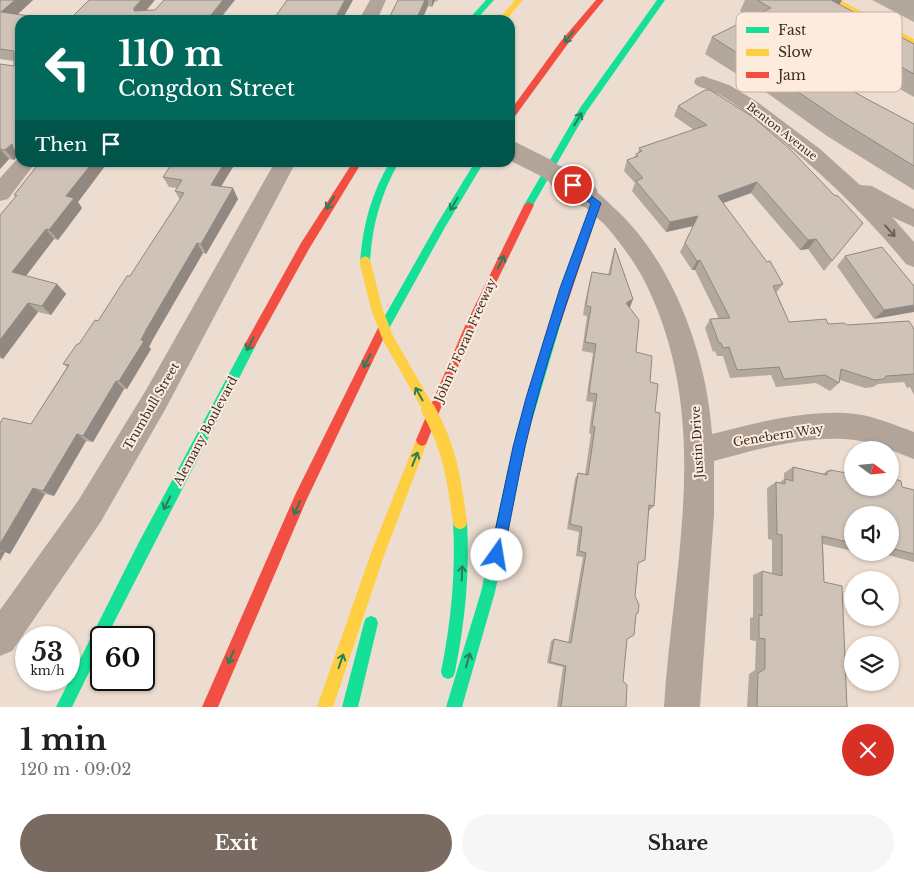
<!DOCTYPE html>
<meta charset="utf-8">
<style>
:root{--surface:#fff;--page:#f6f6f6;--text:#202124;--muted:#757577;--accent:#796b61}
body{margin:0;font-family:"Libre Baskerville",serif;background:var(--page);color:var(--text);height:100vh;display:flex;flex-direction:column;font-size:19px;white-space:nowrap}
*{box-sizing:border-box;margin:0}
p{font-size:16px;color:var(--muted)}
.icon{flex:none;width:28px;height:28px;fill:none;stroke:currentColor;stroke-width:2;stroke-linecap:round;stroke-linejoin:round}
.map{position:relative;height:707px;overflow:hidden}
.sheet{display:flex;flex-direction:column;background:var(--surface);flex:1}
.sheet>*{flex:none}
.hud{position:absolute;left:15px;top:15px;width:500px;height:152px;border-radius:15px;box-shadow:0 1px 4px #0004;background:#00695c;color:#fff;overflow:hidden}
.needle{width:32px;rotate:106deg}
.buttons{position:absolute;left:844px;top:441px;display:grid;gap:10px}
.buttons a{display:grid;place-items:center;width:55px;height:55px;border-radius:50%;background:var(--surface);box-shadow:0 1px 4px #0004;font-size:25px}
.speed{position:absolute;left:15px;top:626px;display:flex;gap:10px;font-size:25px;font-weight:700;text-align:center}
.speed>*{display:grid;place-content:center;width:65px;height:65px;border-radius:50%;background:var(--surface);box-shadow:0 1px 4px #0004;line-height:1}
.speed small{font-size:12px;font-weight:400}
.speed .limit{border:2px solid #111;border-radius:8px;background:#fff;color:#111}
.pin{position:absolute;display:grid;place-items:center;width:42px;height:42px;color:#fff;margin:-21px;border:2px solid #fff;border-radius:50%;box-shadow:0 1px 5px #0007}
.me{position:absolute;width:55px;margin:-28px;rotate:13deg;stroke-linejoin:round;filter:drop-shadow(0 0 4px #0008)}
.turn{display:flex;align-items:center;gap:18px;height:105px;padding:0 20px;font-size:22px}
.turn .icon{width:65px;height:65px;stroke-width:2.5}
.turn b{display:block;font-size:35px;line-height:42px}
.then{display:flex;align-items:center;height:48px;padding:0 20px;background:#0003;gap:10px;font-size:19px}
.round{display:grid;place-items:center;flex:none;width:52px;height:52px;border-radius:26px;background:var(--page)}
.summary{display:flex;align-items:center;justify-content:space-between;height:85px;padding:0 20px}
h1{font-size:30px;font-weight:700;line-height:38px}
.button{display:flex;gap:10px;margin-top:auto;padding:10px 20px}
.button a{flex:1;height:58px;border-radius:30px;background:var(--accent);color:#fff;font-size:20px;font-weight:700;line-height:58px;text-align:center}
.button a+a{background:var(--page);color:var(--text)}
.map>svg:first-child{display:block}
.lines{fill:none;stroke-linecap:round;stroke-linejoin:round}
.street{fill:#b2a498;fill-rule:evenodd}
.fast{fill:#16e098;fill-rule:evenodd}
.slow{fill:#ffcf43;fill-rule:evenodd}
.jam{fill:#f24e42;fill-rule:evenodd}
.street-bridge-far1{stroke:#b2a498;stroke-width:19}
.street-bridge{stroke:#b2a498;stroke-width:24}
.slow-bridge-far1{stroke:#ffcf43;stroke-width:11}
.slow-bridge{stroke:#ffcf43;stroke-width:14}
.wall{fill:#b2a89e}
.shaded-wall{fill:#918881}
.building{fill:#cfc3b8;stroke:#918881}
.oneway{stroke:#2a7e59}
.oneway2{stroke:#6a5d53}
.route{fill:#1a73e8;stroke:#114b97}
.labels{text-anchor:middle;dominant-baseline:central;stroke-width:4;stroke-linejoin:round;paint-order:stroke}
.far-street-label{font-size:11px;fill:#3a2e25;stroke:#fdebdd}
.street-label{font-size:12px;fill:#3a2e25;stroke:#fdebdd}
.key{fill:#fdebdd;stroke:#c2b2a6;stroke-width:1}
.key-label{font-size:14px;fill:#3a2e25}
</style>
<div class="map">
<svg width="914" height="707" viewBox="0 0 914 707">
<rect width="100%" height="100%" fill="#edddd0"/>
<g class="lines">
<g class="street">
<path d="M370,0H386L377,20H359Z"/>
<path d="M703,76L729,85L756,101L820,149L860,185L872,186L914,209V227L892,217L914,242V267L906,264C860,208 809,161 752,117C738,106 723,95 706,89C701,87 697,87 694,82L696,78Z"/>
<path d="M20,156V162H36L8,199L0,201V178Z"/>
<path d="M275,162H296L166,408L100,523L12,651L0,656V610L78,501L146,390Z"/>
<path d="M586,187C597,190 605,199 613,207C673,260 707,356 712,434C755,423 811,408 856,414C876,417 895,425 914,432V459C895,452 876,443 855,440C812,434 757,449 714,461V514L700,707H664C673,563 713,424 647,286C637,265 622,245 607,227C597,216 583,208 575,195L578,189Z"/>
</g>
<g class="fast">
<path d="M486,0H494L476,20H468Z"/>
<path d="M657,0H665L587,111L532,207H526L524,205L580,108Z"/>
<path d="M390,162H399C381,194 372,225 370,262L365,266L360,262C363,225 371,194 390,162Z"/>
<path d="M475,162H484L444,229L386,334H378L377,331L378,328L437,224Z"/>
<path d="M557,315L561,316L562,319L528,434L495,592L462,707H446L481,592L516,434L552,319L553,316Z"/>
<path d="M250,340L254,342L256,345L106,638H101V648L72,707H56L138,544L246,342Z"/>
<path d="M460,515L465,517L467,522C470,573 465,622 455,672L453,677L448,679L443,677L441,672C451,622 456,573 453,522L455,517Z"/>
<path d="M371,616L376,618L378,623L358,707H342L364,623L366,618Z"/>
</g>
<g class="slow">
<path d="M515,0H523L506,20H498Z"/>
<path d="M831,0H840L914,39V44Z"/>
<path d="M422,434L426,436L428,440L385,553L333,707H317L371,553L416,440L418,436Z"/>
</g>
<g class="jam">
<path d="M596,0H604L567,45L513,119L510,120V111L561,41Z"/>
<path d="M353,162H362L309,249L254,348H246L244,345L246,342L301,243Z"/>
<path d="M596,200L601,203L562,319L561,322H553L552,319L591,203Z"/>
<path d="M529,202L534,205L475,326L426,444L422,446L418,444L416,440L465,326L524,205Z"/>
<path d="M382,326L386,328L387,331L306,501L218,707H202L296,493L378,328Z"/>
</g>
<path class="street-bridge-far1" d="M510,150L546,168L563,180"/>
<path class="street-bridge" d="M561,178L586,195"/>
<path class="slow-bridge-far1" d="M365,262L377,310L388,338L429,410"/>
<path class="slow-bridge" d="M428,409C450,448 454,479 460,522"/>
</g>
<g class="wall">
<path d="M0,0H33L17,15L20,20V158L18,156L14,160L9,159L0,169V64L14,66V61L0,59Z"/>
<path d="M398,0H438L437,2L435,1L432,7Z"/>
<path d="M745,0H842L839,5L914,44V97L827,48L806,59L825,75L865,98L914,124V190L827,136L770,95L705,54L712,37L752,17L740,11Z"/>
<path d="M872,0H914V22Z"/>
<path d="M678,106L834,195L863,223L824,271L808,249L800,250L751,193L723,203L783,284L776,293L789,322L914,329V395L910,387L907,388L904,382L878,384L873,387L865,388L840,380L839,383L830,391L816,383L776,387L771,375L730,378L723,356H717L715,351L713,352L705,328L710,319H719L695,270H692L680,252L693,226L666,232L632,191L635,183L624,171L627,160L634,158L636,154L638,153L639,148L694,130L674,116Z"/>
<path d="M36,162H108L78,202L82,208L58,240L54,239L26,276L57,284L66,294L51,315L38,312L3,359L0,358V215L16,197L14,195L38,164Z"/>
<path d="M173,162H236L221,186L238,199L206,254L203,253L153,339L149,347L151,349L127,389H124L93,442L86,441L54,496L45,494L10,554L5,552L0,561V423L31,424L67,367L63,364L98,321L130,276L180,200L175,191L177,188L169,187L163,177Z"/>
<path d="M615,248L633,299L630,308L636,352L650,382L655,412L654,506L649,511L638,565L635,596L636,614L627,639L623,681L626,707H557L563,667L547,663L551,641L554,639L568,643L583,557L576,556L579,532L567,529L575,479L578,473L585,474L591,434L589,433L593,402L586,401L593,353L582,351L587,316L583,315L585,302L592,272L608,275L612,258Z"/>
<path d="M845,256L914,286L874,319L837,266Z"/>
<path d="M793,467L822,474L830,470L914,490V566V562L877,552H890V515H852V551L823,544L824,582L847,707H747L749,674L755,670L756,641L750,640V618L753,617V575L762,571L772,574V540L768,539L767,488L776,482L779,483L784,479V473Z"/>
</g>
<g class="shaded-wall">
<path d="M15,0H33L8,23L1,12Z"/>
<path d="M141,0H155L139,19L134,11V8Z"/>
<path d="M223,0H235L219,20H207Z"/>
<path d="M345,0H353L342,20H334Z"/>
<path d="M425,0H428V6L422,20H416Z"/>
<path d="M432,0H435L432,7Z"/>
<path d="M831,0H842L836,10Z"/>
<path d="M836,31L827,48L787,70L795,53Z"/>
<path d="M12,144L14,150L18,156L14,160L5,150Z"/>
<path d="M0,149L9,159L0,169Z"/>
<path d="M93,162H108L78,202L82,208L58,240L49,230L66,196Z"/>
<path d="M225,162H236L216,195L211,185Z"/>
<path d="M757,182L751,193L712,207L718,196Z"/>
<path d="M233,188L238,199L206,254L201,244Z"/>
<path d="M698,216L693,226L666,232L670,222Z"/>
<path d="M46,229L54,239L22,281L12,272Z"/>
<path d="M816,239L808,249L800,250L808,240Z"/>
<path d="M197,243L203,253L153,339L149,347L151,349L127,389L119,381L146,330Z"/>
<path d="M700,260L695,270H692L697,261Z"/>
<path d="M57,284L66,294L51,315L42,306Z"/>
<path d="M633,299L629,309L626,303Z"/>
<path d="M28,303L38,312L3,359L0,356V340Z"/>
<path d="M914,305V312L874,319L884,310Z"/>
<path d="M116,381L124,389L93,442L83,436Z"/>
<path d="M77,434L86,441L54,496L43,491Z"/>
<path d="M33,488L45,494L10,554L0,550V544Z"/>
<path d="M0,551L5,552L0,561Z"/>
</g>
<g class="building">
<path d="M0,0H15L1,12L58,20H20V150H14L12,144L5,150L0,149V64L14,66V51L0,49Z"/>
<path d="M89,0H141L134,8V11L155,10L164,0H223L207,20H69Z"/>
<path d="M287,0H345L334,20H273Z"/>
<path d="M398,0H425L416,20H388Z"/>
<path d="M757,0H831L914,44V74L836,31L795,53L827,72L824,74L865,98L914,124V166L838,119L779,79L712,37L771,8Z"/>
<path d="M705,90H710L753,117L790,149L834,195L838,196L863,223L832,261L816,239L808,240L757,182L718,196L767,262L770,261L783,284L773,286L789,322L826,319L828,324L844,323L847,325L909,321L914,329V374L886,376L884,379L875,380L841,369L839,383L825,375L784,379L779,367L737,370L729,347L723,348L721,343H719L710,319L730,318L700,260L697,261L685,243L698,216L670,222L636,181L643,178L627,160L638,156L636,154L642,151L639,148L707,125L678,106Z"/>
<path d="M40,162H93L66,196L74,198L49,230L46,229L12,272L57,284L42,306L28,303L0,340V215L17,195H14Z"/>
<path d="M173,162H225L211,185L233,188L201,244L197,243L146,330L141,340L144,341L119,381H116L83,436L77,434L43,491L33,488L0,544V423L3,418L31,424L69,365L63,364L77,344H79L95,320L98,321L127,276H130L184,193L175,191L182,180L163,177Z"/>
<path d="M882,247L914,286V305L884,310L845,256Z"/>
<path d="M615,248L633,299L626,303L639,320L636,352L652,356L650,382L658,384L655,412L660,413L654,506L649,505L645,560L638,563L635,596L639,605L638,613L636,614L634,635L627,639L623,681L627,685L626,707H561L566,666L550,662L554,639L571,643L586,553L579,551L582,527L570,524L578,473L588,475L595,427L592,426L597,394L589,393L596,344L585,342L591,307L586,306L588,292L592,272L610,275Z"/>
<path d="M793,467L827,475V471H831L830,470L852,474V488H890V474L895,479L901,481L902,487L914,490V554L890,548V515H852V543L822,536L824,582L842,586L847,707H757L758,673L765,669V639L759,638V615L762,616V571L782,576V535L777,534L776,482L785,484V479L793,481Z"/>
</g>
<defs><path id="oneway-shaft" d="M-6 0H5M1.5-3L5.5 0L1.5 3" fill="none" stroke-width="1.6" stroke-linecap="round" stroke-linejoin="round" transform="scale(1.25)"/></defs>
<g class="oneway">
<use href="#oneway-shaft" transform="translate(569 37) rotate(129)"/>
<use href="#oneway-shaft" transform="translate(578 119) rotate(-59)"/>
<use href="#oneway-shaft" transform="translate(330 203) rotate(122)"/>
<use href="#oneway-shaft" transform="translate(454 204) rotate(121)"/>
<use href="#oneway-shaft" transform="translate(501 262) rotate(-64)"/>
<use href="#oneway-shaft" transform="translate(250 344) rotate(118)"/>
<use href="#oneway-shaft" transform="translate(367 361) rotate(117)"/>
<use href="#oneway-shaft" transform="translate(419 394) rotate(-119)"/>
<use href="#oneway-shaft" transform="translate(415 459) rotate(-68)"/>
<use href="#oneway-shaft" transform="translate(167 503) rotate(117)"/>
<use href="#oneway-shaft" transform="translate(297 508) rotate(115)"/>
<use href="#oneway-shaft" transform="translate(462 573) rotate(-88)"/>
<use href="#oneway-shaft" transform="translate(231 657) rotate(113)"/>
<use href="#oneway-shaft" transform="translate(468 660) rotate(-74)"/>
<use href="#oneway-shaft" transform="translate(341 661) rotate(-71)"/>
</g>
<use class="oneway2" href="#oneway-shaft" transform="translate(890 231) rotate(48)"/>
<path class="route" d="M573,182L601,203C573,283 544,364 525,447C517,483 511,519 503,555L501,560L497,562L492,560L490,555L513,447L526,398L560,288L591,204L569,187V183Z"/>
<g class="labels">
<g class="far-street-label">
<text transform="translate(782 131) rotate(38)">Benton Avenue</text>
</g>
<g class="street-label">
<text transform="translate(465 340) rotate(-66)">John F Foran Freeway</text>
<text transform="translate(151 406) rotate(-60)">Trumbull Street</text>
<text transform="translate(205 431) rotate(-62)">Alemany Boulevard</text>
<text transform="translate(778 435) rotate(-9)">Genebern Way</text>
<text transform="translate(697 442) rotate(-93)">Justin Drive</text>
</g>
</g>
<rect x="736" y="12" width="166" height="80" rx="8" class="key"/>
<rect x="746" y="27" width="23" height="6" fill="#16e098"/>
<rect x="746" y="49" width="23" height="7" fill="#ffcf43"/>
<rect x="746" y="72" width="23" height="6" fill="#f24e42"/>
<g class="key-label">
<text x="778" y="35">Fast</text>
<text x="778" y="57">Slow</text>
<text x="778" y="80">Jam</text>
</g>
</svg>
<div class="buttons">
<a><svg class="needle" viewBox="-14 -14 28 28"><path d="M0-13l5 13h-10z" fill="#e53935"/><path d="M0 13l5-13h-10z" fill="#757577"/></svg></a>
<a><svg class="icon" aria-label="sound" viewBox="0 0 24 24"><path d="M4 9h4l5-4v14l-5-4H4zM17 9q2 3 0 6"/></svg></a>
<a><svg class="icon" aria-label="search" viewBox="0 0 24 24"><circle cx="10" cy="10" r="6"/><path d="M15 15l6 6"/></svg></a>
<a><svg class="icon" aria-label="layers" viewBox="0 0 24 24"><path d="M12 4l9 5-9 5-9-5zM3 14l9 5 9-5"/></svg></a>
</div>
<div class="speed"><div>53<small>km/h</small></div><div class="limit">60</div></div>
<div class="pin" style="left:573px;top:185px;background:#d93025"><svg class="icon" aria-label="arrive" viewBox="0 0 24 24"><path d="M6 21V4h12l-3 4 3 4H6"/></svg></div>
<svg class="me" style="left:497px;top:555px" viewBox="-20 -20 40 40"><circle r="19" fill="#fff"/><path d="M0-13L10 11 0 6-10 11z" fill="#1a73e8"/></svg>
<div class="hud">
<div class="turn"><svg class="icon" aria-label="left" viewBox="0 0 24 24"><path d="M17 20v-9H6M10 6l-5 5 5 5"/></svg><div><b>110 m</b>Congdon Street</div></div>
<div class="then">Then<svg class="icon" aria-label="arrive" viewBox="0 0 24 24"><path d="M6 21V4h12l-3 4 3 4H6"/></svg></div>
</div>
</div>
<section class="sheet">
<div class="summary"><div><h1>1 min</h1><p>120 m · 09:02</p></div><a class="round" style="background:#d93025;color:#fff"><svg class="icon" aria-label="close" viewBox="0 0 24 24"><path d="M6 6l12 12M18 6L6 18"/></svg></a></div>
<div class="button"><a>Exit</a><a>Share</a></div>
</section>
